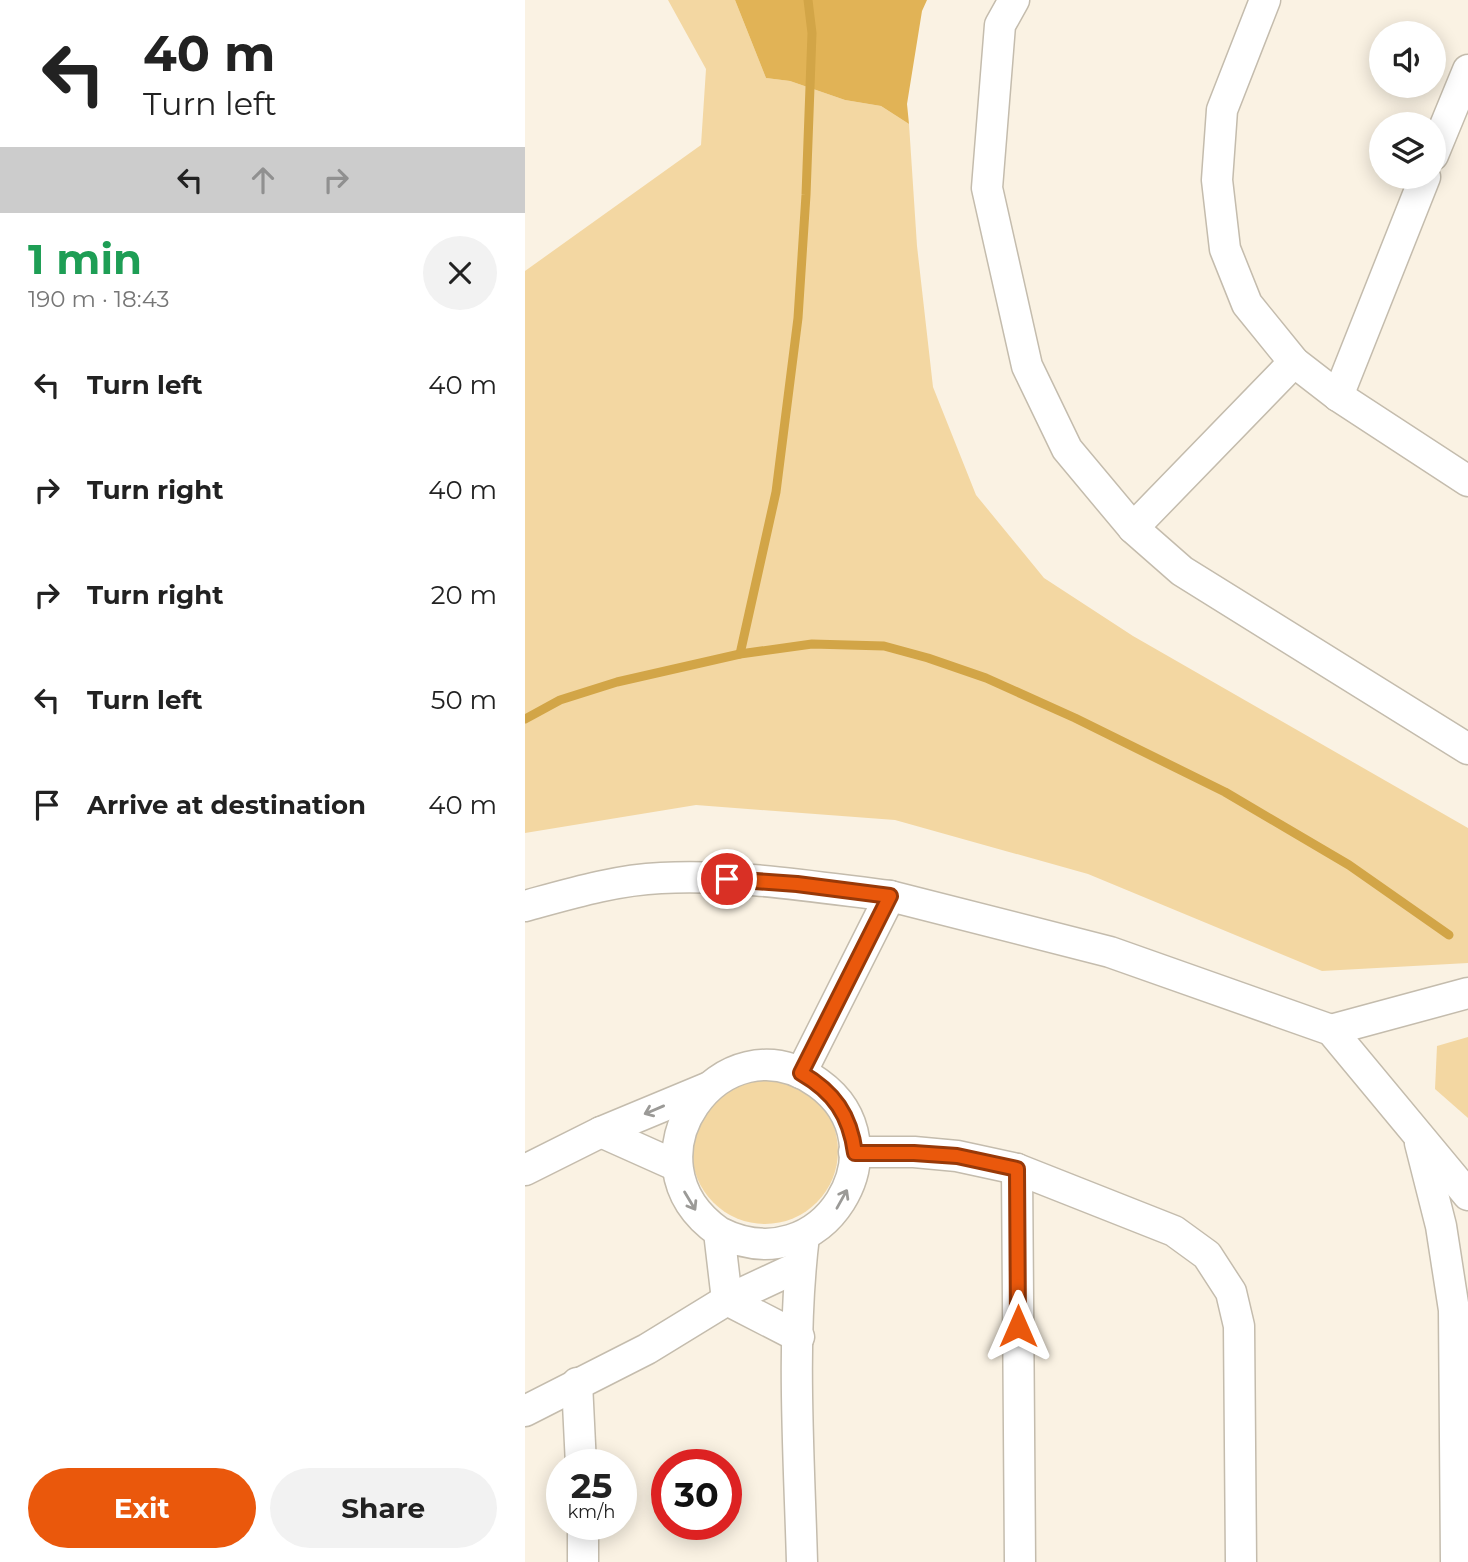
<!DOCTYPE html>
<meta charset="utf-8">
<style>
:root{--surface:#fff;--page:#f2f2f2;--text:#222;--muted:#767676;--accent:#ea580c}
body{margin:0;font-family:Montserrat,sans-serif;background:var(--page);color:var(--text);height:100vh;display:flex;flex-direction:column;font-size:26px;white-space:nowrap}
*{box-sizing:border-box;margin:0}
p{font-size:23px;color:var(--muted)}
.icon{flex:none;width:38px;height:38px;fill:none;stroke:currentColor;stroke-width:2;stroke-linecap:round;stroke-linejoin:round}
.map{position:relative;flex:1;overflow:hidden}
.side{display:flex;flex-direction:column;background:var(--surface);width:525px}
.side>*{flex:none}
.hud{background:#fff;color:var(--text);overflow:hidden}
.controls{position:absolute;left:844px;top:21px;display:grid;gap:14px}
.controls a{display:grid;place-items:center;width:77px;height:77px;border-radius:50%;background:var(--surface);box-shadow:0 4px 18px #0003;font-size:35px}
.speed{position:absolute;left:21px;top:1449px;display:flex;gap:14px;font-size:35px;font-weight:700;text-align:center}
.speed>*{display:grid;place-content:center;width:91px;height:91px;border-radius:50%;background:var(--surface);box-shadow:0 4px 18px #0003;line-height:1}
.speed small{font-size:18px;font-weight:400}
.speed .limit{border:10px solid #d22;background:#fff;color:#111}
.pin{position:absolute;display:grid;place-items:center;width:60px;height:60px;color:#fff;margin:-30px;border:4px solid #fff;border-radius:50%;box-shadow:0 2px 7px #0007}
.me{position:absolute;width:77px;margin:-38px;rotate:0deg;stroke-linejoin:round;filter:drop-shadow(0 0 5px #0008)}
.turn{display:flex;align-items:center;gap:24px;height:147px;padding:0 28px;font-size:32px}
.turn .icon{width:91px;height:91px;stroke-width:2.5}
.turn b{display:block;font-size:49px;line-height:60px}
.lanes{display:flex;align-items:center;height:66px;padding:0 28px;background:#0003;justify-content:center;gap:35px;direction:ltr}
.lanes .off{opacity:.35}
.round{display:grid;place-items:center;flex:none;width:74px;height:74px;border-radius:37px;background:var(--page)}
.headline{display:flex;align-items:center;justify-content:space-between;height:119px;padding:0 28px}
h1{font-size:42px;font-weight:700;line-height:52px;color:#1e9e55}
.primary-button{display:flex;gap:14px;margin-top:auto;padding:14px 28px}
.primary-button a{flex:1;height:80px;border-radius:42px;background:var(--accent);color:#fff;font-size:28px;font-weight:700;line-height:80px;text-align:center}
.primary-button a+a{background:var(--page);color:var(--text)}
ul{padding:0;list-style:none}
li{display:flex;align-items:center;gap:21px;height:105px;padding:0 28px}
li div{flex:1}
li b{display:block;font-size:26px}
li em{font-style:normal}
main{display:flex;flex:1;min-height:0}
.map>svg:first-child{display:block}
.green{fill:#f3d7a2}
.forest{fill:#e1b356}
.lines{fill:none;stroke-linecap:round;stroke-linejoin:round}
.stream{stroke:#d2a547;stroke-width:9}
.minor-casing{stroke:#c4bcad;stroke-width:33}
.minor{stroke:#fff;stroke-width:30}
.oneway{stroke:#9b9a97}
.route-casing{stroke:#983908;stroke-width:18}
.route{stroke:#ea580c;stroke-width:12}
</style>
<main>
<section class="side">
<div class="hud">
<div class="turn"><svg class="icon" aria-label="left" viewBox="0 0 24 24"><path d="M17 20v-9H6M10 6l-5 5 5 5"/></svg><div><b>40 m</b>Turn left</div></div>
<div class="lanes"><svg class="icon" aria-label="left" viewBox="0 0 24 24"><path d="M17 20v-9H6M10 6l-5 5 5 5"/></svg><svg class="icon off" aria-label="ahead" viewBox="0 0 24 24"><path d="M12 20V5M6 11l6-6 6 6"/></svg><svg class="icon off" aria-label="right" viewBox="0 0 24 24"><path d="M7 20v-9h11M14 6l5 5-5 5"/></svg></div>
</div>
<div class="headline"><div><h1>1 min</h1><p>190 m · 18:43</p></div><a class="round"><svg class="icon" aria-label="close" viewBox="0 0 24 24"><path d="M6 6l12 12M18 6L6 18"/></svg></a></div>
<ul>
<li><svg class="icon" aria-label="left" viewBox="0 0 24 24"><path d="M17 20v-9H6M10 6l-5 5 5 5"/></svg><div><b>Turn left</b></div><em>40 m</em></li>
<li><svg class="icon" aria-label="right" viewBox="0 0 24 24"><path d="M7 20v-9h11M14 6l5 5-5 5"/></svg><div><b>Turn right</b></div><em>40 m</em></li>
<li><svg class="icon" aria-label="right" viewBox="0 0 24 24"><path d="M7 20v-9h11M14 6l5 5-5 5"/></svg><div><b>Turn right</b></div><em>20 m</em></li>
<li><svg class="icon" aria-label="left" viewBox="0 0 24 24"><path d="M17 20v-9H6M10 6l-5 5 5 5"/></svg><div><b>Turn left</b></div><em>50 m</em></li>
<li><svg class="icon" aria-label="arrive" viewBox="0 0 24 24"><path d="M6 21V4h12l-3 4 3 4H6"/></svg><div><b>Arrive at destination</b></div><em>40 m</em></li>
</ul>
<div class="primary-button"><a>Exit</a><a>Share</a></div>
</section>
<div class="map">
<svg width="943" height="1562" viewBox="0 0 943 1562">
<rect width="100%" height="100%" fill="#faf2e3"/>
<g class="green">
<path d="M143,0H210L241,78L265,81L320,100L356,106L384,124L392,246L408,387L451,495L519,578L608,636L943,828V963L797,971L563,874L370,820L171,805L0,833V271L176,145L181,69Z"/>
<path d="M943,1037V1118L910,1089L912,1046Z"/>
<circle cx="240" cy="1151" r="73"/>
</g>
<path class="forest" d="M210,0H402L397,11L382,104L384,124L356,106L320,100L265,81L241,78Z"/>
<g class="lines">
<g class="stream">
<path d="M215,654L251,492L273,318L281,195L287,33L283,0"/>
<path d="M0,719L35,700L92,682L215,654L287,644L359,646L403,658L461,678L550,718L700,792L824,865L924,935"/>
</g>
<g class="minor-casing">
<g id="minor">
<path d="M489,0L475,25L462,188L502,366L542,449L608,528L657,571L943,749"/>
<path d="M740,0L697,110L692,180L700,249L722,304L769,362L813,396L943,481"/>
<path d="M908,155L943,70"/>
<path d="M813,396L900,177"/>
<path d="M608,528L769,362"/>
<path d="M0,906C44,894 90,880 136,878C212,874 290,887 365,896"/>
<path d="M806,1030L943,993"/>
<path d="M276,1073L365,896L585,952L806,1030L943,1195"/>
<path d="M76,1132L152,1166"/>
<path d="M895,1143L916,1226L929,1310L931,1562"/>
<path d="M329,1152H389L432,1156L492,1169L649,1231L682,1255L706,1292L714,1326L716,1562"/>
<path d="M492,1169L495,1562"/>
<path d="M0,1170L76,1132L182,1088"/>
<path d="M194,1232C298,1285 381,1146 293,1083C197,1014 92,1160 194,1232L202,1300"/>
<path d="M202,1300L274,1337"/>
<path d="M52,1383L56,1465"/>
<path d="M0,1411L122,1349L202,1300L275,1266"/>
<path d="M58,1524V1562"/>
<path d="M277,1562C274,1455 266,1341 279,1236"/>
</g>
</g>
<use href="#minor" class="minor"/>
</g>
<defs><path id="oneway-shaft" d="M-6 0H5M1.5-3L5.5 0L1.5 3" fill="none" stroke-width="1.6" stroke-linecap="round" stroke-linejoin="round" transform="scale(1.75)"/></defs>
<g class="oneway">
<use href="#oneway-shaft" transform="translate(129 1110) rotate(157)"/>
<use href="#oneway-shaft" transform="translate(317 1199) rotate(-61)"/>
<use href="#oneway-shaft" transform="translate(165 1201) rotate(59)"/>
</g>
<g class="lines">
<g class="route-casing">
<path id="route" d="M202,879L272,884L365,896L276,1073C309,1092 325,1115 330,1153H389L432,1156L492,1169L493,1326"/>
</g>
<use href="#route" class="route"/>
</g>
</svg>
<div class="controls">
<a><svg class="icon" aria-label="sound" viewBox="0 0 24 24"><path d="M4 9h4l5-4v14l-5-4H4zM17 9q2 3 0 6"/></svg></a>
<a><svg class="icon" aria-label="layers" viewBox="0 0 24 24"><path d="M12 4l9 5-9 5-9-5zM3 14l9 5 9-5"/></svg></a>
</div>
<div class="speed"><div>25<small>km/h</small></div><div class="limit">30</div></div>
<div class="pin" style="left:202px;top:879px;background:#d93025"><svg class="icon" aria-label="arrive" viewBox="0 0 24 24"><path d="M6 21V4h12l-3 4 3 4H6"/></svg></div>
<svg class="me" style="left:493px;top:1326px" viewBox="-20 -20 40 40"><path d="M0-17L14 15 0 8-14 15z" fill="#ea580c" stroke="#fff" stroke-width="4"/></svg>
</div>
</main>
